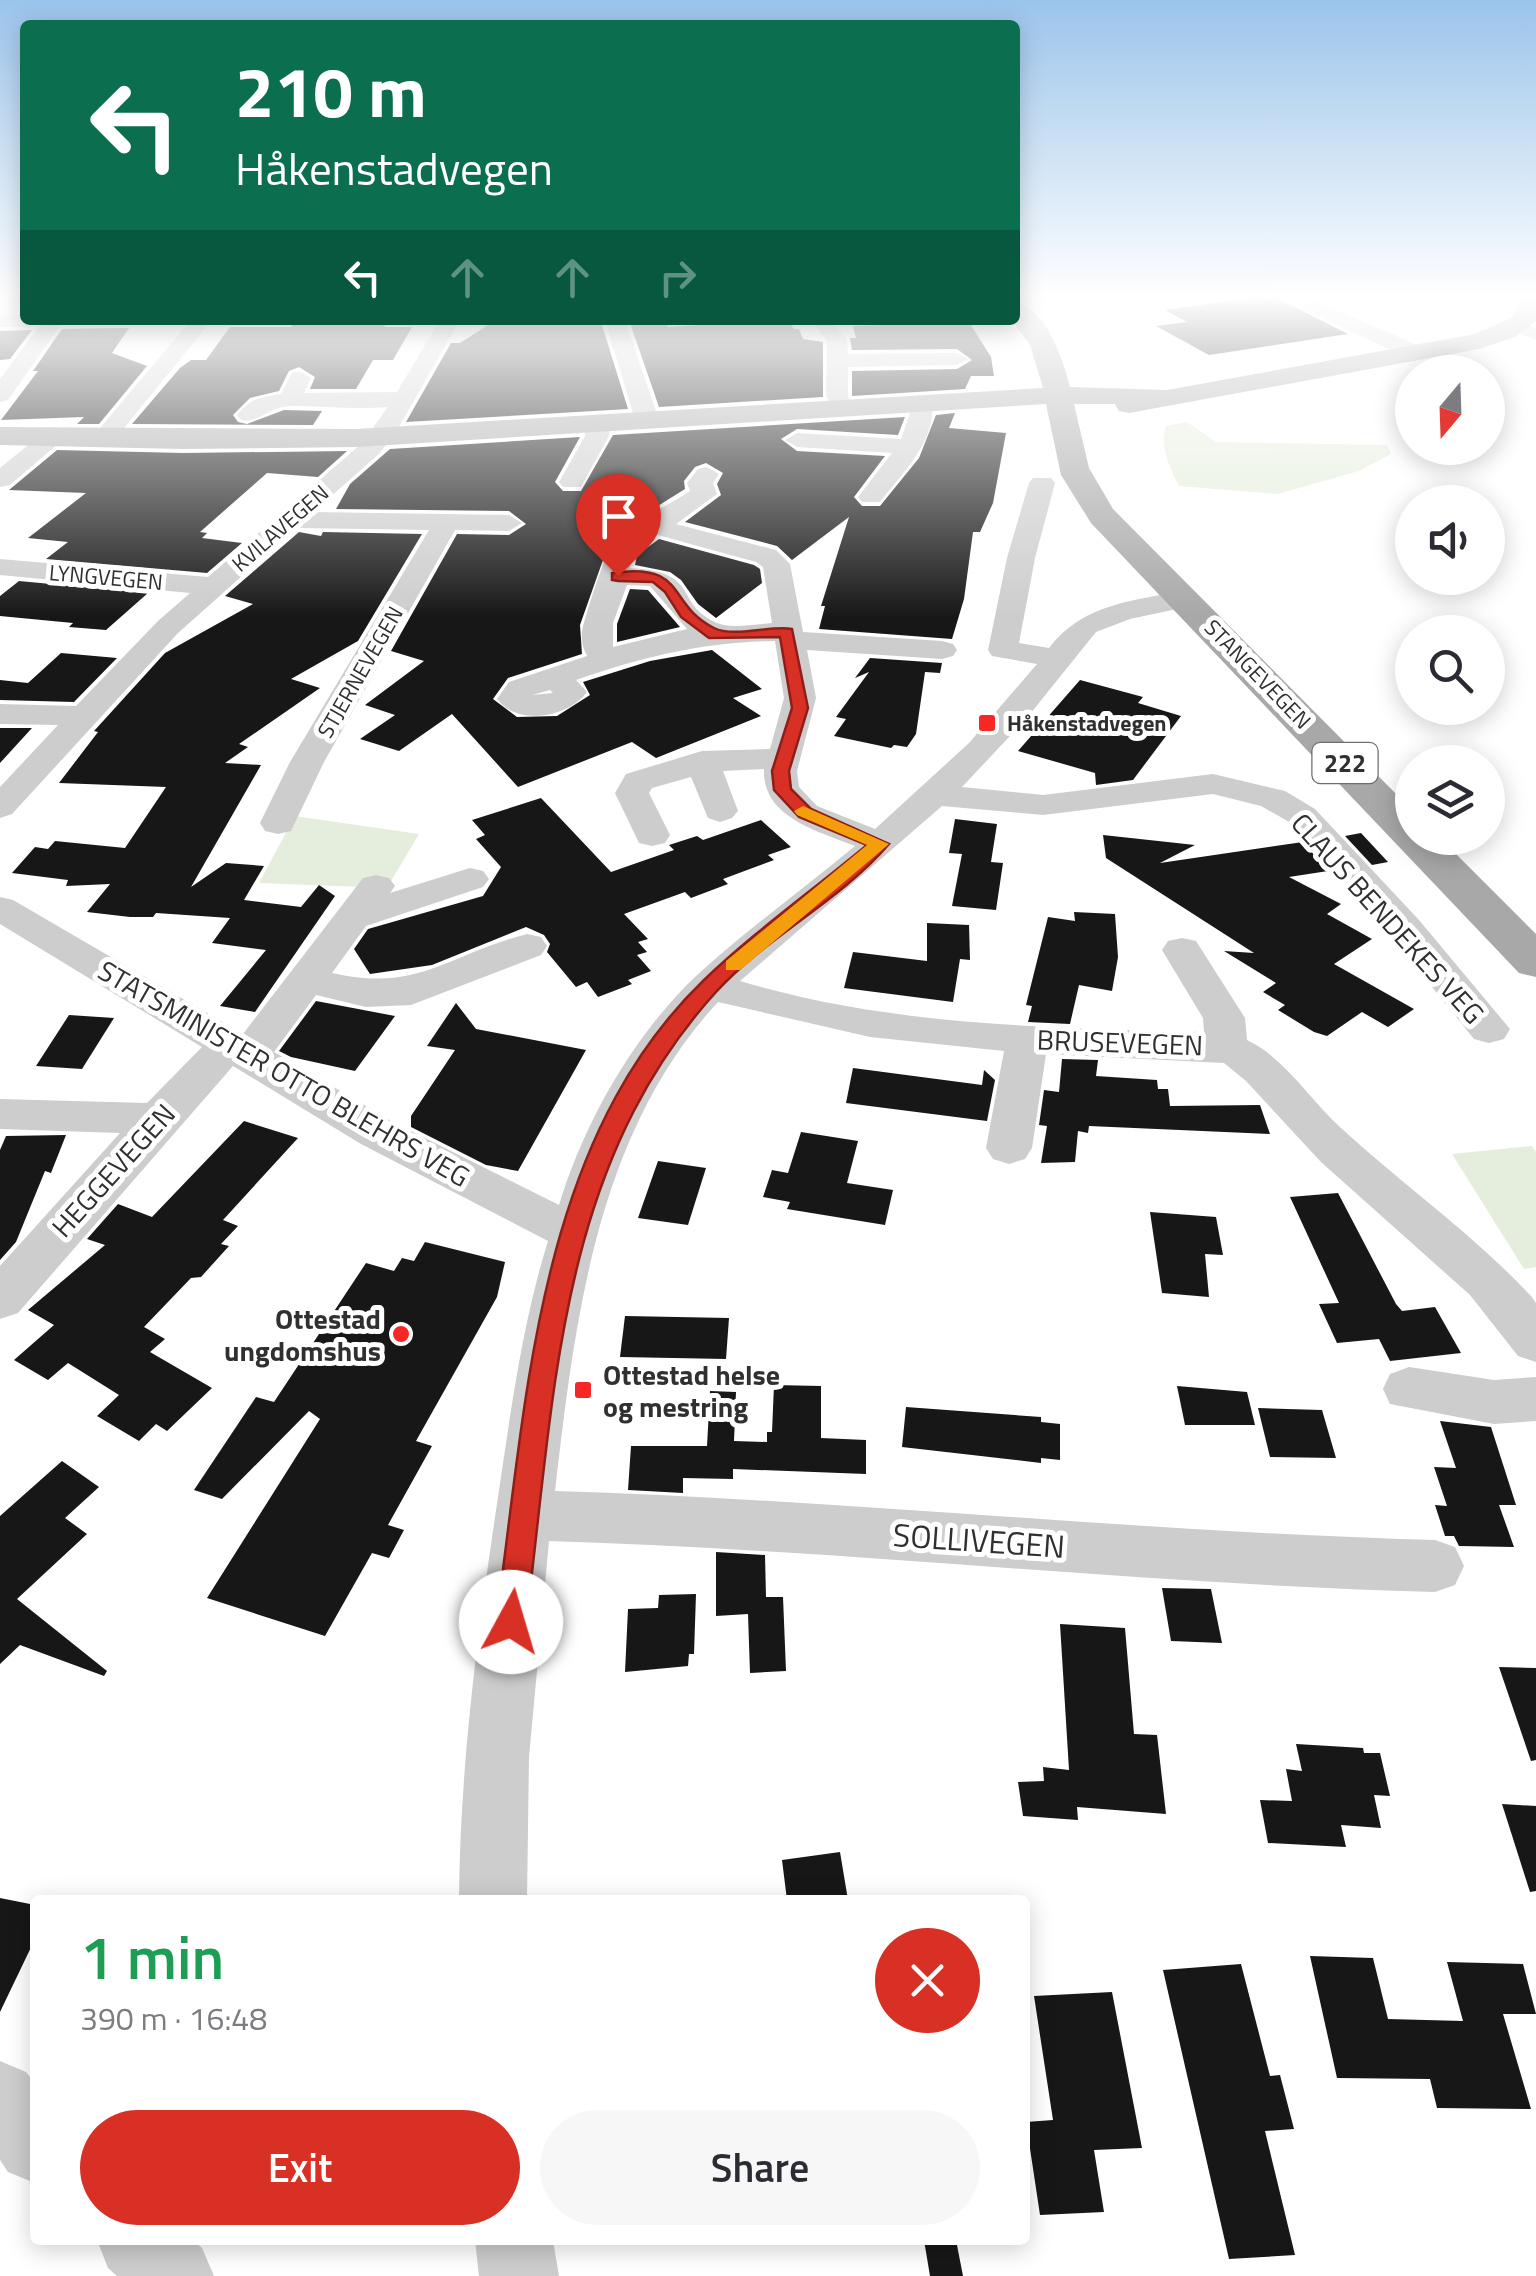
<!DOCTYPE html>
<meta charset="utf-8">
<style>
:root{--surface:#fff;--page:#f7f7f7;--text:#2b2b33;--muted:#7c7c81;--accent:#d93025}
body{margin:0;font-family:"Titillium Web",sans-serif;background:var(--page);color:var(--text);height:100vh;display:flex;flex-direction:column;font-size:38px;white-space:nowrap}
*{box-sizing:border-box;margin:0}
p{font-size:32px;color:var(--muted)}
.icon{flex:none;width:55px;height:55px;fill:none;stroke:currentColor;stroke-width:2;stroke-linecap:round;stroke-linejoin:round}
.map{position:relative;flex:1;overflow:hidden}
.panel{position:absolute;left:30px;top:1895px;width:1000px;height:350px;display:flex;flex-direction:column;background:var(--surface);border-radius:10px;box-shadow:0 5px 25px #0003}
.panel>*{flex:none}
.banner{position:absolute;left:20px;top:20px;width:1000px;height:305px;border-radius:10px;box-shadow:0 5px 25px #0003;background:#0b6e4f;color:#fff;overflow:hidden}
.needle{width:65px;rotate:199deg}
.controls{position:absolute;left:1395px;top:355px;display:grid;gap:20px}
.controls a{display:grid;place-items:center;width:110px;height:110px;border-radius:50%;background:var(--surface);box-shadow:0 5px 25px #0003;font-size:50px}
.pin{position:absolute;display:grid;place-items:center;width:85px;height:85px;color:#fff;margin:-102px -42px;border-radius:50% 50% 50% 0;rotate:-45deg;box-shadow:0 0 10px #0007}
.pin .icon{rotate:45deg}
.me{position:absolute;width:110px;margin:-55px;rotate:6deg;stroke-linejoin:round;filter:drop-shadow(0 0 8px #0008)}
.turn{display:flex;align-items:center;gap:35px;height:210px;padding:0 50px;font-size:45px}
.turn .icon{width:130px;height:130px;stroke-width:2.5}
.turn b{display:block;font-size:70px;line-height:85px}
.lanes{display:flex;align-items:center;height:95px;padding:0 50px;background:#0003;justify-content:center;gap:50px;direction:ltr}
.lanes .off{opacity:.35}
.round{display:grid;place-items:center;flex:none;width:105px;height:105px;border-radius:52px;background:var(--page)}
.head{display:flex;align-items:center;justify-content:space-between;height:170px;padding:0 50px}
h1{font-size:60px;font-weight:600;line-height:75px;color:#1e9e55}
.button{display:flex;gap:20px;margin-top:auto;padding:20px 50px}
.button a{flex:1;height:115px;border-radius:60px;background:var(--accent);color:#fff;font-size:40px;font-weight:600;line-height:115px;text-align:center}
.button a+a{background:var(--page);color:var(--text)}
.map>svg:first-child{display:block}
.green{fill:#e5eedd}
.building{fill:#171717}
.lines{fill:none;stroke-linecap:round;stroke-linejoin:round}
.minor{fill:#cdcdcd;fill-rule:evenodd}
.major{fill:#a8a8a8;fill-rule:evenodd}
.route{fill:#d93025;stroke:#8d1f18;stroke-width:2.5}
.slow{fill:#f59e0b}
.poi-dot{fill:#f62724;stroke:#fff;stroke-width:4}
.labels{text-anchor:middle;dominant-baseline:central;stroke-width:10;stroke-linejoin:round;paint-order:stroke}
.far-street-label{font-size:22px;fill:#303030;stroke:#fff}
.far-poi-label{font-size:22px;font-weight:bold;fill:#303030;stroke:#fff;text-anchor:start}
.shield{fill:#fff;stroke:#6e6e6e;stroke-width:2.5}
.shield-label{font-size:25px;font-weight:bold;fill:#303030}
.street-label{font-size:28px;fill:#303030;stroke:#fff}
.poi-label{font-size:28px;font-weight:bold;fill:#303030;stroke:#fff;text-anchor:end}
.near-street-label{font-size:32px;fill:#303030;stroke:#fff}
</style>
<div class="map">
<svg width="1536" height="2276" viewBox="0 0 1536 2276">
<rect width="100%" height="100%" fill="#fff"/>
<g class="green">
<path d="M1187,422L1216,442L1387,445L1391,454L1359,471L1278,494L1179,486C1170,468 1159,446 1166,426Z"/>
<path d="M295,816L419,834L387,888L259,883Z"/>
<path d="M1532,1146L1536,1152V1267L1524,1269L1452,1154Z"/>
</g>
<g class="building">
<path d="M1249,298H1277L1348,334L1209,355L1156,326L1187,322L1165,310Z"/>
<path d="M295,320H389L384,327H412L393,360H373L356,389H310L315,377L299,367L289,371L279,391L250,398L233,415L238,422L247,424L284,410L322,411L313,425L132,424L180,368L191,360H206L230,327H291Z"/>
<path d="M629,320H664L668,327L787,320L794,329H799L803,339L823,342V397L659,407Z"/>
<path d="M969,322L991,357L994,376H971L965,389L852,396V371L957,369L972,360L957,349L852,350L850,338H856L853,326Z"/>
<path d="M488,325H602L628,409L406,422L451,343H460Z"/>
<path d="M129,328L112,353L147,366L99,424H77L84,417L1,420L38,371H33L62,329Z"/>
<path d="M32,330L10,359L0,360V331Z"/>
<path d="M955,413L949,428L1006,433L993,503L980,532H973L964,599L952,639L819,629L825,606H821L849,517L792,560L777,546L685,522L721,495L717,484L723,473L706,463L695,467L684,481L685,489L637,519L609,543L580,625L582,654L508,678L493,699L517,717L557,716L590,695L583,682L650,661L712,650L762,689L733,698L761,716L656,758L632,742L518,787L452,714L399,751L360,739L395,715L365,705L424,661L391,651L457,534L509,535L526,524L509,511L336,509L350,484L390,449L580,437L555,482L563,491H581L613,435L905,417L898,435L797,429L781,439L797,451L885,456L854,497L862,506H880L919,458L936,415Z"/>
<path d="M57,450L183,453L347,451L318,477L267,473L200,532L207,533L202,538L242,543L207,573L46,559L68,542L28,538L86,493L9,490Z"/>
<path d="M299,532L321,536L323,532L422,534L358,641L291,679L320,688L239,744L248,747L225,763L261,765L191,887L226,863L264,866L244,900L301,907L319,885L335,896L255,1012L220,1006L266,950L212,943L230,918L156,913L153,917H130L87,912L110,884L66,886L68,880L12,873L35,847L48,849L55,841L125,848L166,787L59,783L98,732L94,731L165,653L253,604L225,596Z"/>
<path d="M659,539L754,565L760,569L762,583L716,618L698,604L681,580L670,572L635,565L637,555Z"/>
<path d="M19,581L148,593L106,630L69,627L73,623L0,616V596Z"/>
<path d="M630,589L648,590L680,627L617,642V624Z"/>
<path d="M61,653L117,658L74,702L0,700V680L28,683Z"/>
<path d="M870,658L942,663L940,673L925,672L916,734L907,747L894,745L891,748L834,736L846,719L836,717L869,672L855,678Z"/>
<path d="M1080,680L1143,697L1138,703L1181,716L1133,780L1096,785L1095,773L1018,751Z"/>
<path d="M0,728H32L0,763Z"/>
<path d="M541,798L611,872L674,850L669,845L697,836L703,840L761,820L791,847L768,855L774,860L723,879L728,884L691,898L685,892L624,914L648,939L638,942L647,952L637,955L651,971L628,980L632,984L598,997L587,982L576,987L547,952L550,944L544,935L526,927L432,965L370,974L354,949L368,929L483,896L501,867L476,839L485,835L472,820Z"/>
<path d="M955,819L997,824L991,862L1003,863L996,910L952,906L962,854L949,853Z"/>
<path d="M1361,833L1388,862L1372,865L1345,836Z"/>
<path d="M1103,835L1195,845L1160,863L1303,842L1328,871L1289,877L1341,904L1327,914L1372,939L1334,964L1414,1009L1388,1027L1362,1012L1327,1036L1314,1032L1278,1010L1285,1005L1263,992L1276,983L1224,951L1254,953L1106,858Z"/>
<path d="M1074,912L1115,914L1118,957L1112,991L1079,985L1070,1024L1028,1022L1032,1006L1026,1005L1048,917L1075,921Z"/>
<path d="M927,923L969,925L970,960L960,959L953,1002L844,988L853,952L927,961Z"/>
<path d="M316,1001L395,1016L355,1071L291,1057L279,1051Z"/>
<path d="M456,1003L476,1029L586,1050L518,1171L486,1165L411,1127V1116L455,1050L427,1046Z"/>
<path d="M69,1015L114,1018L82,1069L36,1066Z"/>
<path d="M1062,1059L1098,1060L1096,1076L1157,1080L1158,1089H1168L1170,1106L1260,1105L1270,1134L1089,1126L1088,1133L1078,1131L1075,1162L1041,1163L1047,1126L1039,1125L1044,1090L1059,1092Z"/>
<path d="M853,1068L982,1085L984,1070L995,1080L987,1121L846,1103Z"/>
<path d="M244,1121L298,1138L223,1220L238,1226L221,1244L229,1246L201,1277L191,1278L144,1327L165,1339L150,1352L212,1388L167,1431L156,1424L139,1441L97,1416L119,1395L68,1363L48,1380L14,1360L54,1325L28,1310L105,1245L87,1239L118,1204L152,1217Z"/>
<path d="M801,1132L858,1141L847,1183L893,1190L885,1225L787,1209L790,1202L763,1197L772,1170L788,1173Z"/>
<path d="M66,1135L51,1173L45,1171L16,1242L0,1260V1150L6,1136Z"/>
<path d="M658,1161L706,1168L688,1225L638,1218Z"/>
<path d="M1338,1193L1396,1304L1402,1311L1435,1307L1461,1353L1390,1361L1379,1339L1337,1343L1319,1304L1339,1303L1290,1197Z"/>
<path d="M1150,1212L1216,1217L1223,1255L1205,1254L1209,1297L1162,1293Z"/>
<path d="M425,1242L505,1262L497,1297L416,1441L432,1446L388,1525L404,1530L389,1558L372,1553L325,1636L207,1598L320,1419L309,1411L222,1499L194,1490L256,1397L274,1402L366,1263L394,1271L402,1258L414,1261Z"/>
<path d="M625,1316L729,1318L726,1359L620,1357Z"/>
<path d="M774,1385L821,1386V1438L866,1440V1474L733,1469V1479L683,1478V1493L628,1490L631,1446H707L710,1391L736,1392L734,1441L767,1442V1432H772Z"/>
<path d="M1177,1386L1247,1392L1255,1425H1185Z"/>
<path d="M906,1407L1041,1417V1422L1060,1424V1460L1041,1458V1463L902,1447Z"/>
<path d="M1258,1408L1322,1410L1336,1458L1270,1457Z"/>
<path d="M1440,1421L1491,1427L1516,1505H1499L1514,1547L1459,1546L1454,1536H1445L1435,1505L1447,1506L1434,1467L1456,1468Z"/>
<path d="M62,1461L99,1487L65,1518L87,1534L17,1599L107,1671L104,1676L20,1645L0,1664V1516Z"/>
<path d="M716,1552L765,1555L766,1597H783L786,1671L750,1673L748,1614L716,1616Z"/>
<path d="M1162,1588L1211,1589L1222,1643L1171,1641Z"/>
<path d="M696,1594L694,1654H689L688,1666L625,1672L628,1609L658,1608L659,1595Z"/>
<path d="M1060,1624L1125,1628L1134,1734L1157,1735L1166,1814L1077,1807L1078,1820L1023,1816L1018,1782L1044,1781L1043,1767L1069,1770Z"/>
<path d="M1499,1667L1536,1668V1760L1531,1761Z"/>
<path d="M1296,1744L1363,1748L1364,1753H1380L1390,1796L1374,1795L1381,1828L1341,1825L1346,1847L1268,1843L1260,1800L1292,1801L1286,1769L1302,1771Z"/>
<path d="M1502,1804L1536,1806V1891L1530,1892Z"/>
<path d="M840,1852L848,1900H787L782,1860Z"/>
<path d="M0,1898L35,1905V1939L0,2012Z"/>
<path d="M1310,1956L1373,1958L1388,2019L1463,2021L1447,1962L1523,1964L1536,2014H1503L1531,2109L1437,2108L1430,2079L1337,2078Z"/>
<path d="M1241,1964L1270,2076L1280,2075L1294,2129L1265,2131L1295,2255L1229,2259L1163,1970Z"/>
<path d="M1112,1992L1142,2148L1094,2150L1104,2212L1040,2215L1026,2122L1053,2120L1034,1996Z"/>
<path d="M924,2240H956L963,2276H930Z"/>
</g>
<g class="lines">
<g class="minor">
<path d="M1313,300L1424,348L1427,353L1424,358H1408L1306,310L1303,306Z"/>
<path d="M0,315H25V320L40,321L30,327H0Z"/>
<path d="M44,320H64L8,400L0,402V379Z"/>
<path d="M191,320H212L111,444H95L91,439L95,434Z"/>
<path d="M440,320H460L396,432L379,454L313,512L509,515L522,523L509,531L455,530L324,762L291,831L278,834L265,831L260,823L290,762L429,530L296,528L178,633L12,814L0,818V787L58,725L0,724V704L76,706L158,621L190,593L0,575V559L208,577L361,444L388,407C356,410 324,406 292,406C268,406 259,424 241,420L237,415C250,398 261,397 281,394L292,373L300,371L311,378L304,393L397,392Z"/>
<path d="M605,320H625L659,420L655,425H639L635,420Z"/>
<path d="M810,320H831L847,340L848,354L957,353L968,359L957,365L848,367V396L854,406L843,413L835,411L826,396L827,341Z"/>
<path d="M1515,322L1536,328V340L1505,328L1508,324Z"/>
<path d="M921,396L932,403C937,440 901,475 880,502H862L858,497L892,453L797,447L785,440L797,433L901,439L910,413V403Z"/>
<path d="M598,416L610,423L609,436L581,487H563L559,482L585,436L586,423Z"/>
<path d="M51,431L63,438L59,443L10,485L0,487V468L43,433Z"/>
<path d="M707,467L719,474L713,483L717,494L676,524L776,550L790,564L803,632L942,641L953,644L957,650L953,656L942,659L807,650L816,698L797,771L799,787L817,806L875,829L969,743L1037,664L992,656L988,650L1007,558L1029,483L1033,478H1051L1055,483L1035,558L1019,643L1049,648C1083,603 1134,601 1186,590L1196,593L1200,599L1196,605L1130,619L1096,632L1026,719L962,787L1043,795L1213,774L1285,791L1315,809L1419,920L1510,1029L1504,1039L1489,1043L1474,1039L1391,936L1291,823L1261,806L1213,794L1043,815L942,806L740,981C889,1026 1049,1028 1204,1032L1203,1018L1162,950L1168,941L1182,938L1196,941L1245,1018L1247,1040C1285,1058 1310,1100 1341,1128C1404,1186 1473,1234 1531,1296L1536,1303V1362L1518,1356L1470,1295L1321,1162L1246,1081L1224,1063L1046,1054L1032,1148L1025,1159L1009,1164L993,1159L986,1148L1004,1051L870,1037L718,1002C596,1134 575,1320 555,1491C849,1500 1141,1532 1435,1540L1455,1547L1464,1566L1455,1585L1435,1592C1139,1584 845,1550 549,1541L529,1757L527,1900H459C460,1764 478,1631 498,1497C511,1411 522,1324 548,1241L361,1144L233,1066L18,1313L0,1319V1266L120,1133L0,1129V1099L147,1103L202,1047L0,924V897L13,900L243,1034L363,878L376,875L389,878L395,886L390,893L470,868L483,871L489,879L483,887L366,926L332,973C420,993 448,954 527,934L541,937L547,946L541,955L411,1005L366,1007L316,995L274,1052L393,1122L559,1205C584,1123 633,1036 695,977C745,931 802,890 855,846C817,831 762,817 764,769L723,771L738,811L732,818L720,822L708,818L691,777L652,788L649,793L670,835L665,843L652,846L639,843L615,793L626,774L702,751L770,749L784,698L775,641C703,642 642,657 576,680L587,692C569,717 518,727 497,699L509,682L587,656C583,648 581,642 582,633C583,621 606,552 612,545C631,522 666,507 690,491L687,483L698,469ZM658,535L756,562L763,567L772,623C757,624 730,629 717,623C672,603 703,572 630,568L634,553ZM627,585L650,586L687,629L613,647V623ZM550,690L553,693L532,695Z"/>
<path d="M1409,1367L1494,1380L1536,1377V1421L1494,1424L1390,1404L1383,1389L1390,1374Z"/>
<path d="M0,2061L26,2072L35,2083V2183L8,2172L0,2160Z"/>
<path d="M97,2240H193L202,2248L214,2276H117L108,2268Z"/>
<path d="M475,2240H553L559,2276H479Z"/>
</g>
<path class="major" d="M1521,298H1536V321L1515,337L1479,349L1129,413L1119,411L1115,404H1074L1089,468L1113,509L1412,810V838H1440L1536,934V977L1519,973L1091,523L1061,475L1046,404L357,447L183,449L0,445V427L357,429L1043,388L1030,345L1012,320L1015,301C1046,309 1063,359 1070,387L1167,390L1475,334L1513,317Z"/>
</g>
<linearGradient id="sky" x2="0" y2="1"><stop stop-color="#9bc4eb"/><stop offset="0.48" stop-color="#fff"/><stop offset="1" stop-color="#fff" stop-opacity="0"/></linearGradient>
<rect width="1536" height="617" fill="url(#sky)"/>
<path class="route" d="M612,573C688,562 666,604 714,628C734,638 770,625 792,629L808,708L789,771L791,789L811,809L889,844C840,901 766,937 716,992C556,1168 555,1399 526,1622L521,1632L511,1636L500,1632L496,1622C527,1404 535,1143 704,980C754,932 813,890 867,845L799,817L774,790L772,771L792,708L780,637L709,638L681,617L665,592L653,582L618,581L612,580Z"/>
<path class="slow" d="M803,806L889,844L740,970H726V961L867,845L797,815L794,811Z"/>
<g class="poi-dot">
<rect x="977" y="713" width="20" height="20" rx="5"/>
<circle cx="401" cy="1334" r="10"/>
<rect x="573" y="1380" width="20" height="20" rx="5"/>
</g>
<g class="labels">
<g class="far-street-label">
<text transform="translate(280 528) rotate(-41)">KVILAVEGEN</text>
<text transform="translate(106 577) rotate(5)">LYNGVEGEN</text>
<text transform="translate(360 672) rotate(-60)">STJERNEVEGEN</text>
<text transform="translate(1258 674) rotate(46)">STANGEVEGEN</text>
</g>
<g class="far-poi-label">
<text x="1007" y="723">Håkenstadvegen</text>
</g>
<rect class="shield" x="1312.5" y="743" width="65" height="40" rx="8"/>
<g class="shield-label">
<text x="1345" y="763">222</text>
</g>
<g class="street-label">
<text transform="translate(1388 918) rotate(48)">CLAUS BENDEKES VEG</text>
<text transform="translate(1120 1042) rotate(2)">BRUSEVEGEN</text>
<text transform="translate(284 1073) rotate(30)">STATSMINISTER OTTO BLEHRS VEG</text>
<text transform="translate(113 1170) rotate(-48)">HEGGEVEGEN</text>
</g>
<g class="poi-label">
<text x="381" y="1318">Ottestad<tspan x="381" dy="32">ungdomshus</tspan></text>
<text x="603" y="1374" text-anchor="start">Ottestad helse<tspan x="603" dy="32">og mestring</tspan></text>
</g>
<g class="near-street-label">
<text transform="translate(979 1540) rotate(4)">SOLLIVEGEN</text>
</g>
</g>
</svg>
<div class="controls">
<a><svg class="needle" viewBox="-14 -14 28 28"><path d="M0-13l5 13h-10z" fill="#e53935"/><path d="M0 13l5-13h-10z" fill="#7c7c81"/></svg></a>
<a><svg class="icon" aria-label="sound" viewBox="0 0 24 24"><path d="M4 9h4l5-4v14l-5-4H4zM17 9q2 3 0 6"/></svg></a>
<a><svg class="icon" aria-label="search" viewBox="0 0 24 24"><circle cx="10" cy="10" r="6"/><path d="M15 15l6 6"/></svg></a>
<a><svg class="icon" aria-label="layers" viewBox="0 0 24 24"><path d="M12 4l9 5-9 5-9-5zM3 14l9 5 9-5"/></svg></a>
</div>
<div class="pin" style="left:618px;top:576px;background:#d93025"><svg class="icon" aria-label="arrive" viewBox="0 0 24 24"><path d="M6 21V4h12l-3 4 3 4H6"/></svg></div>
<svg class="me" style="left:511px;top:1622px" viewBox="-20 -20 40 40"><circle r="19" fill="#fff"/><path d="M0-13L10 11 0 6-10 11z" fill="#d93025"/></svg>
<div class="banner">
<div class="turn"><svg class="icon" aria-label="left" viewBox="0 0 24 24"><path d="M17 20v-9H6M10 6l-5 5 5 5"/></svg><div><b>210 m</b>Håkenstadvegen</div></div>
<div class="lanes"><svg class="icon" aria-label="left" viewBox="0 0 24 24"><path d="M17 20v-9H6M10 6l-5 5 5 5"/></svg><svg class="icon off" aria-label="ahead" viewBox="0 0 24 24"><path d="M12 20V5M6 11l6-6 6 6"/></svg><svg class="icon off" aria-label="ahead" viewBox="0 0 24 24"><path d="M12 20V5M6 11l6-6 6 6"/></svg><svg class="icon off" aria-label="right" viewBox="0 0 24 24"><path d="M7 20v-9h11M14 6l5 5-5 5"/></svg></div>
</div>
<section class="panel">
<div class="head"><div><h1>1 min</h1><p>390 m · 16:48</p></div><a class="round" style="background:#d93025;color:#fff"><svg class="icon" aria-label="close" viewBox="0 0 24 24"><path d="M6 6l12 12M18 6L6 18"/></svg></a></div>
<div class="button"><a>Exit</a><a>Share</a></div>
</section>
</div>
